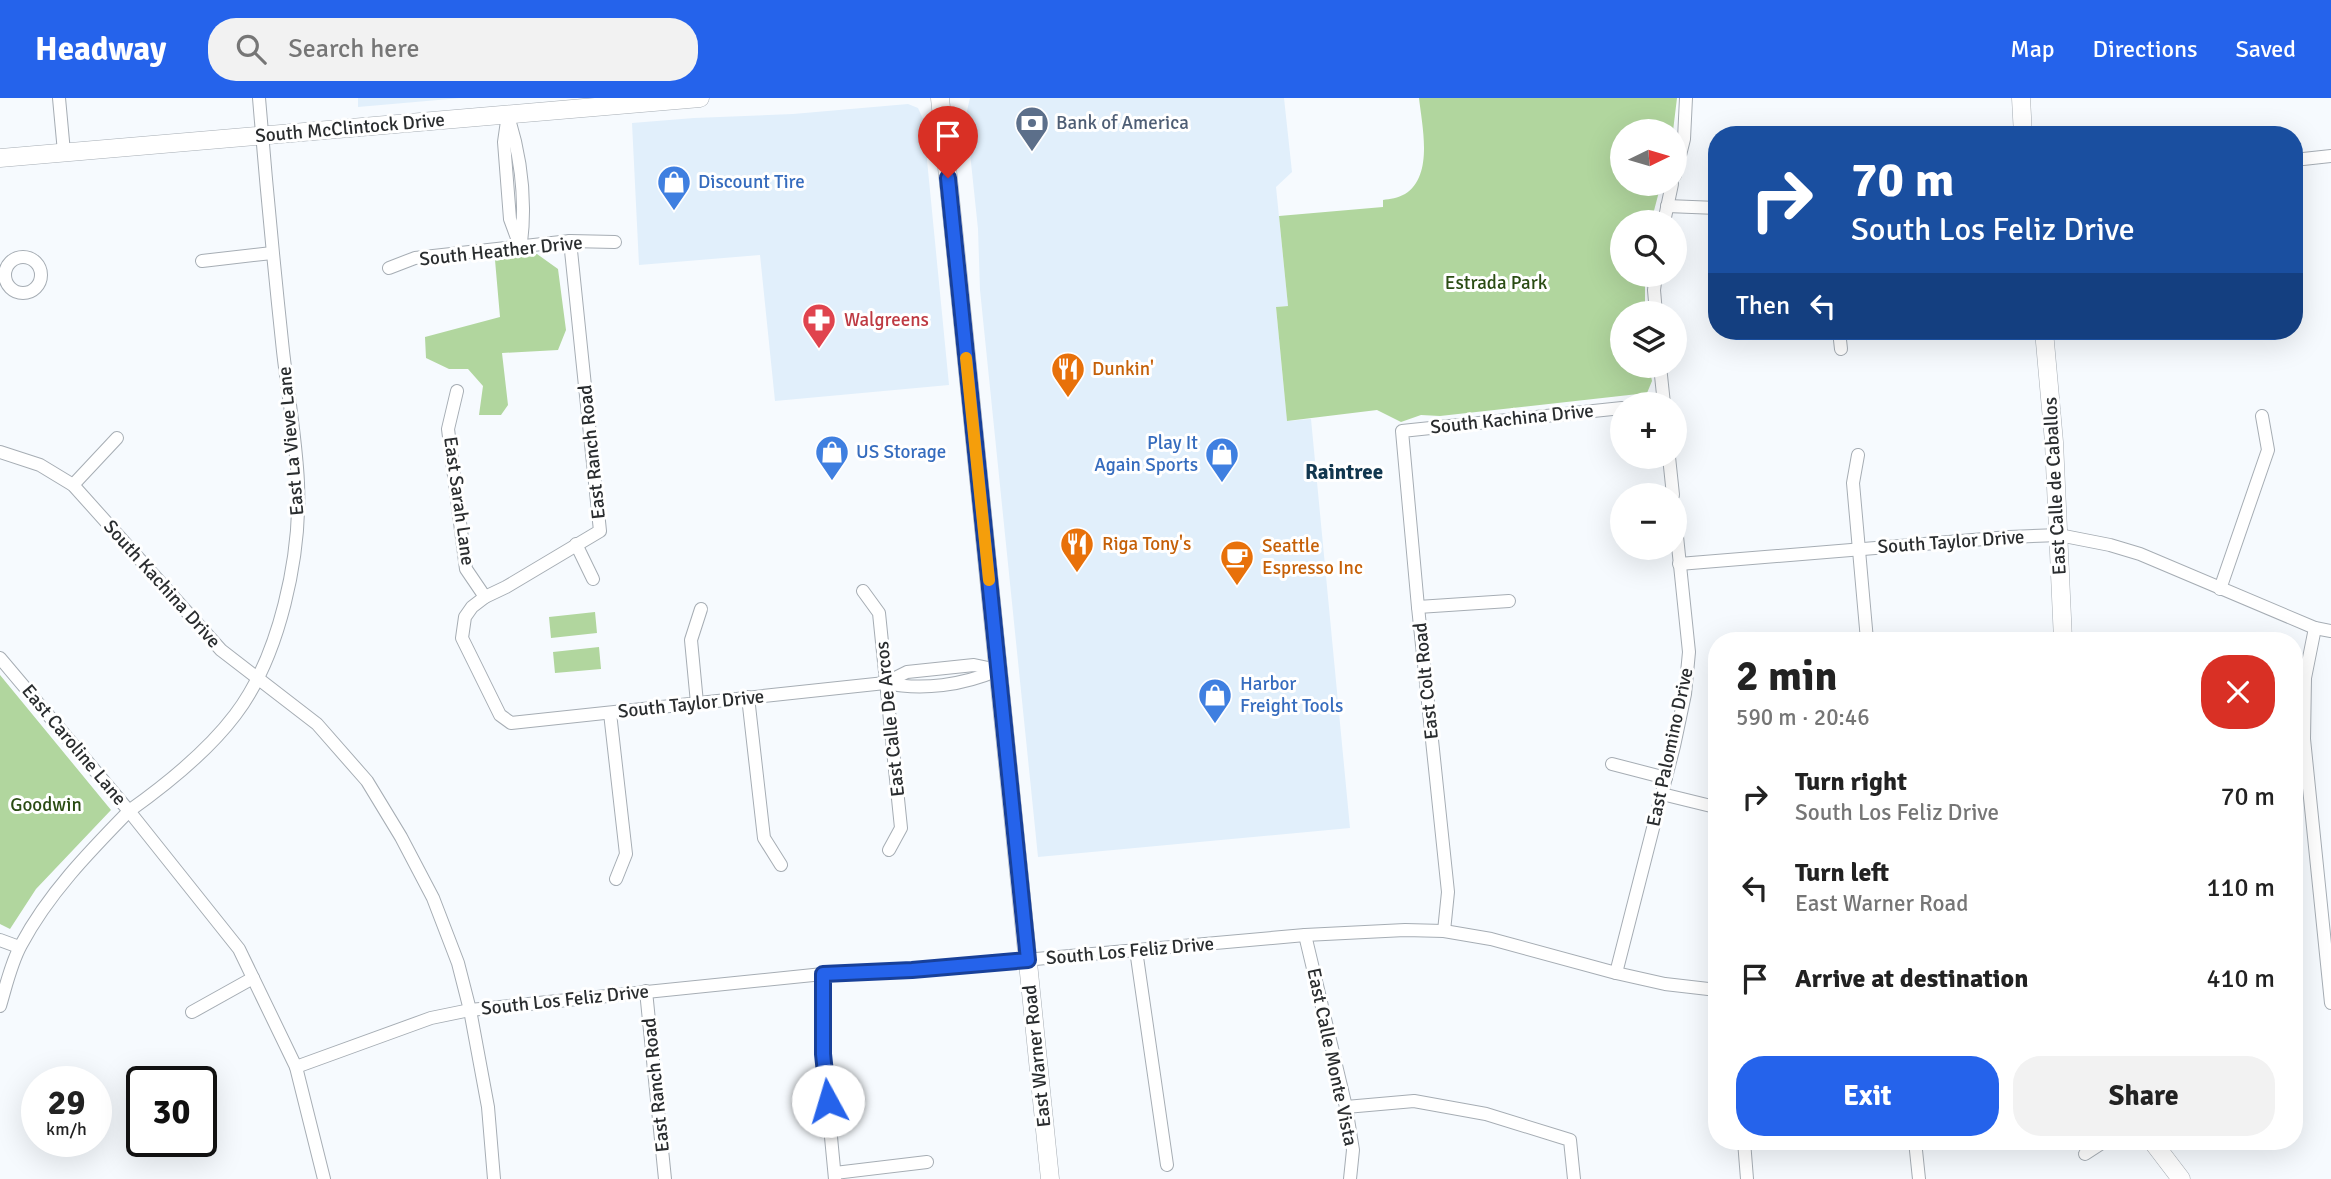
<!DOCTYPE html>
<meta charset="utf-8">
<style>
:root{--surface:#fff;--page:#f2f2f2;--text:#222;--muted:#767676;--accent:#2563eb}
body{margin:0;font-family:Signika,sans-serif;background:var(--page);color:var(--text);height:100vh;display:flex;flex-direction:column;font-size:26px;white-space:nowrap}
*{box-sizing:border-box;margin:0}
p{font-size:23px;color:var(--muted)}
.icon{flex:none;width:38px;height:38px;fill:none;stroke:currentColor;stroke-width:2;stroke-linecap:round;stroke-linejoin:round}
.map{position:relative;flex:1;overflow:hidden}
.side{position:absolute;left:1708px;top:534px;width:595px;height:518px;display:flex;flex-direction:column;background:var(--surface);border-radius:28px;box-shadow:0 7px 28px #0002}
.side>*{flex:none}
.guide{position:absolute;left:1708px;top:28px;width:595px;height:214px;border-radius:28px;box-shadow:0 7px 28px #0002;background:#1a4fa0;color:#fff;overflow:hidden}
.needle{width:46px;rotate:85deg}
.buttons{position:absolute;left:1610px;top:21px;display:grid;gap:14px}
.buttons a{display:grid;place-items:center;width:77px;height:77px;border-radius:50%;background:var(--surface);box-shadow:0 7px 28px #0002;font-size:35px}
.speed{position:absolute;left:21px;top:968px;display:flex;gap:14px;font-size:35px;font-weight:700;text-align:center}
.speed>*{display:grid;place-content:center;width:91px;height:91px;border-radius:50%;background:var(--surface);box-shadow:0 7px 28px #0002;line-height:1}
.speed small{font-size:18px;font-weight:400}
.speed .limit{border:4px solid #111;border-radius:10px;background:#fff;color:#111}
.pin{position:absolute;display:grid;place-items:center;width:60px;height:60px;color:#fff;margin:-72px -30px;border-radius:50% 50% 50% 0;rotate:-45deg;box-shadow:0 0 7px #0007}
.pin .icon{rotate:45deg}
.me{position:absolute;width:77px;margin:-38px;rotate:354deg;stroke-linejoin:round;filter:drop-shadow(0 0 5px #0008)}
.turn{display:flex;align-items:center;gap:24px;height:147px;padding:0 28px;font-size:32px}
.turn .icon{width:91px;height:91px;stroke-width:2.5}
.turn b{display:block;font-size:49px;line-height:60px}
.then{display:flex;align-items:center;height:66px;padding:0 28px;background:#0003;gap:14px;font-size:26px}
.round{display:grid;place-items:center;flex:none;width:74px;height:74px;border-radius:28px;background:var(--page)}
.summary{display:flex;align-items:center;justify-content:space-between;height:119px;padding:0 28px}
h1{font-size:42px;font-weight:700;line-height:52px}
.primary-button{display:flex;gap:14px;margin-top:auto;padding:14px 28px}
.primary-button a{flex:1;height:80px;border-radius:28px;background:var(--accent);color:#fff;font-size:28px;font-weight:700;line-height:80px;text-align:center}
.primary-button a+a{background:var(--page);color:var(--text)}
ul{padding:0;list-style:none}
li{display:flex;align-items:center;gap:21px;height:91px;padding:0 28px}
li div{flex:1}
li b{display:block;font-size:26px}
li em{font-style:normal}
header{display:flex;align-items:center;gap:42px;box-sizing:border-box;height:98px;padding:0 35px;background:var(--accent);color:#fff}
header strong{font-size:33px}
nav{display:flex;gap:38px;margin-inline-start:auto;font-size:24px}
.search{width:490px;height:63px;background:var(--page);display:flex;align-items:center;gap:18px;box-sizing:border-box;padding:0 24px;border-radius:28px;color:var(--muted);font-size:26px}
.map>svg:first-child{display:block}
.built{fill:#e1effb}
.green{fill:#b1d69e}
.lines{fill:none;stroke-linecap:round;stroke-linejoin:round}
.street-casing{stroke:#a6adb4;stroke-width:14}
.secondary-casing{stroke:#a6adb4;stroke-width:19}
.street{stroke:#fff;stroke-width:12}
.secondary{stroke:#fff;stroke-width:18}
.route-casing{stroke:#184099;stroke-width:18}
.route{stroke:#2563eb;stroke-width:12}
.slow{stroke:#f59e0b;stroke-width:12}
.labels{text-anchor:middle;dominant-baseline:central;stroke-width:6;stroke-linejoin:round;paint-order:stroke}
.service-label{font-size:19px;fill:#4e5e75;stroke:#fff;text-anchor:start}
.street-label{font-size:19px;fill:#2a2d2f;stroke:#fff}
.shop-label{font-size:19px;fill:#366cbe;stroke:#fff;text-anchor:start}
.park-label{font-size:19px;fill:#2a4c13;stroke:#fff}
.health-label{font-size:19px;fill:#be3a42;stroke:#fff;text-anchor:start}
.food-label{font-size:19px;fill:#c56008;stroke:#fff;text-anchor:start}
.neighbourhood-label{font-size:21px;font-weight:bold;fill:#12374f;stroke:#fff}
</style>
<header>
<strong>Headway</strong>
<div class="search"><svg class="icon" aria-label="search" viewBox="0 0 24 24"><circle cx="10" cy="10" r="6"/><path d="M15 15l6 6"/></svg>Search here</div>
<nav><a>Map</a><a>Directions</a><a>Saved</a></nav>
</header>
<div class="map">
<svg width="2331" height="1081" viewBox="0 0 2331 1081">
<rect width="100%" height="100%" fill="#f6fafe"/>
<g class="built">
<path d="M358,0H461L358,9Z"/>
<path d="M970,0H1284L1292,74L1276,89L1288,208L1276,209L1287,323L1311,321L1350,730L1038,759L980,192L978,131L966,17Z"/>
<path d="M908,6L918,10L923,21L949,287L775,303L760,157L639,167L632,25L694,20L793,16Z"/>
</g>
<g class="green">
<path d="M1419,0H1677L1673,33H1622V86H1661L1651,124H1622V177H1645V215H1622V268H1649L1652,283L1647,295L1440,318L1421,317L1401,324L1377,312L1287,323L1276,209L1288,208L1279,118L1383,109V102C1390,101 1398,100 1405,96C1434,78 1422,28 1419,0Z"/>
<path d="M537,156L558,171L566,232L558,252L502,255L508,307L501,317H479L483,288L468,271H449L426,260L425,239L500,219L495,162Z"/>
<path d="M595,514L597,535L551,540L549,519Z"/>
<path d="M599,549L601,571L555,575L553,554Z"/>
<path d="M0,577L111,712L36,791L10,831L0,826Z"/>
</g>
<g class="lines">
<g class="street-casing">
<g id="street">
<path d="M59,0L64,54"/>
<path d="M259,0C266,85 274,169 283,253C288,297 296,341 298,385C301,458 280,558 235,617C207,654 167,686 129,713L239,851L296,969L324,1081"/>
<path d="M508,16L504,44L510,121L520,148"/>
<path d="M509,21C521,60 526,104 521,145"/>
<path d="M2294,62L2331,58"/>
<path d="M1675,77L1684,41L1686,0"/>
<path d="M1667,108L1717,110"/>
<path d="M1664,124L1672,86"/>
<circle cx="23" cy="177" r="18"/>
<path d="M202,163L272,155"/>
<path d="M389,170L415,160L570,143L615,144"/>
<path d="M1656,215L1654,192L1656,177"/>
<path d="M1839,233L1841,251"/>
<path d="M1660,268L1664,306"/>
<path d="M457,293L448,331L466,471L485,499L472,509L465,519L462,540L500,617L511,625L885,585C923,593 963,587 998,572"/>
<path d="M0,354L40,367L73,387L221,552L317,626L367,683L401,739L433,800L458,865L470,912L488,1009L494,1081"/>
<path d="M1858,357L1853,385L1867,542"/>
<path d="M1669,359L1673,397"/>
<path d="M73,387L117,340"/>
<path d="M576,446L593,481"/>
<path d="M1679,466L2009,439L2059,437L2110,447L2140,456L2315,530L2331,533"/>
<path d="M2220,491L2268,352L2262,318"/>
<path d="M863,493L879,515L901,730L889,752"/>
<path d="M485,499L506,489L600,433L570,143"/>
<path d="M1418,509L1509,503"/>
<path d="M2315,530L2305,580L2304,641L2331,905"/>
<path d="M0,560L129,713C89,754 48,796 21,847C11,865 6,888 0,908"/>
<path d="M885,585L907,574L974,567L998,572"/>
<path d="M748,599L764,740L781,767"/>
<path d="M697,605L691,542L701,511"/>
<path d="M610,615L626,756L616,781"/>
<path d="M1612,666L1666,680"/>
<path d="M1662,696L1711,708"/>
<path d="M1444,833L1448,794L1418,509L1402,333L1622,310"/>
<path d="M1305,837L1346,1009L1353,1052L1350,1081"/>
<path d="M0,842L19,849"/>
<path d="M1136,852L1167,1067"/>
<path d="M1616,875L1674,648L1685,596L1689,554L1675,419"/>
<path d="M823,876V955L835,1081"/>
<path d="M646,893L665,1081"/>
<path d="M192,914L253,880"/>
<path d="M296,969L431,920L470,912L823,876L912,872L1305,837L1405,832L1444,833L1491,841L1616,875L1665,886L1717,892"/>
<path d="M1346,1009L1414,1003L1486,1016L1570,1042L1574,1081"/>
<path d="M1744,1043L1747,1081"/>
<path d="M1915,1043L1919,1081"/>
<path d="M2085,1056L2105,1043"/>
<path d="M835,1075L927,1064"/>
</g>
</g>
<g class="secondary-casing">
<g id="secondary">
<path d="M940,0L1050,1081"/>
<path d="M2021,0L2023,37"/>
<path d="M0,60L700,0"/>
<path d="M2044,233L2054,344L2063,542"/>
<path d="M2152,1043L2181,1081"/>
</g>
</g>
<use href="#street" class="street"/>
<use href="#secondary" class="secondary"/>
</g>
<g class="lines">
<g class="route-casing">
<path id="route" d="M828,1003L823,956V876L912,872L1028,862L948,80"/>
</g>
<use href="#route" class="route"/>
<path class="slow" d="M966,260L989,482"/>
</g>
<defs>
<g id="bank-pin" transform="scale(1.75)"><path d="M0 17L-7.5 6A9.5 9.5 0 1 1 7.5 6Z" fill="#5c6f8a" stroke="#fff"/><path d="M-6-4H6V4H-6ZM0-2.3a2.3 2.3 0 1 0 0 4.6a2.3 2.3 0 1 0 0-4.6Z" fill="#fff"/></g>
<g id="shop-pin" transform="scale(1.75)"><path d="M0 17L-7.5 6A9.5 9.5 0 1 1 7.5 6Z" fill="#3f7fe0" stroke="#fff"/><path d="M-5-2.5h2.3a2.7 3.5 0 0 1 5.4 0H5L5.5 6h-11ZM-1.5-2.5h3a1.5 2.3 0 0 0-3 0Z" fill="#fff"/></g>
<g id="pharmacy-pin" transform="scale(1.75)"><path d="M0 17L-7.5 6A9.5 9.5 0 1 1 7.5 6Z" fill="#e0444e" stroke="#fff"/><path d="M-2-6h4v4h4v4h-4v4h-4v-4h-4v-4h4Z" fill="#fff"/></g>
<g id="restaurant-pin" transform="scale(1.75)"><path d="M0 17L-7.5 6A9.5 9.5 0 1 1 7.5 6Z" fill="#e8710a" stroke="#fff"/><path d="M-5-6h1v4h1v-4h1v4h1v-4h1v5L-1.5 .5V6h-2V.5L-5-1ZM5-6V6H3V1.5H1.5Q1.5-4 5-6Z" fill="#fff"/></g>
<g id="cafe-pin" transform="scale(1.75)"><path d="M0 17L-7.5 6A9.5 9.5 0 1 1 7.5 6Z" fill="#e8710a" stroke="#fff"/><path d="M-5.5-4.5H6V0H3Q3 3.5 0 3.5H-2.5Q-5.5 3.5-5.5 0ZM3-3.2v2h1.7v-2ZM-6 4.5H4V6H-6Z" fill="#fff"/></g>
</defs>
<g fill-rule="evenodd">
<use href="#bank-pin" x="1032" y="25"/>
<use href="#shop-pin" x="674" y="84"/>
<use href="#pharmacy-pin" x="819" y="222"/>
<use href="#restaurant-pin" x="1068" y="271"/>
<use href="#shop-pin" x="832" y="354"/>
<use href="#shop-pin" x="1222" y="356"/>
<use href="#restaurant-pin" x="1077" y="446"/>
<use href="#cafe-pin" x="1237" y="459"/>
<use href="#shop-pin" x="1215" y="597"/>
</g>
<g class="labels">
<g class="service-label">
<text x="1056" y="25">Bank of America</text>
</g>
<g class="street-label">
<text transform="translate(350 30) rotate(-5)">South McClintock Drive</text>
<text transform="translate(501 153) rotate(-6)">South Heather Drive</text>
<text transform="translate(1512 321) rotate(-6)">South Kachina Drive</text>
<text transform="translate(291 343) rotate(-95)">East La Vieve Lane</text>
<text transform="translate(592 354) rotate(-96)">East Ranch Road</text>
<text transform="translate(2055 388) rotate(-93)">East Calle de Caballos</text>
<text transform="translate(459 403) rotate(82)">East Sarah Lane</text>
<text transform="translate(1951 444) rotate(-4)">South Taylor Drive</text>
<text transform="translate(162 486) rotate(48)">South Kachina Drive</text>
<text transform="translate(1426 583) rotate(-96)">East Colt Road</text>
<text transform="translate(691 606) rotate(-6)">South Taylor Drive</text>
<text transform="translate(890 621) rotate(-96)">East Calle De Arcos</text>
<text transform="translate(74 647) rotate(50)">East Caroline Lane</text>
<text transform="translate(1670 649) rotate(-78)">East Palomino Drive</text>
<text transform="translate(1130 853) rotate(-5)">South Los Feliz Drive</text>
<text transform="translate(565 902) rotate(-6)">South Los Feliz Drive</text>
<text transform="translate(1037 958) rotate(-96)">East Warner Road</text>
<text transform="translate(1332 959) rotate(78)">East Calle Monte Vista</text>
<text transform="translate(656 987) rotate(-96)">East Ranch Road</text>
</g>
<g class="shop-label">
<text x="698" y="84">Discount Tire</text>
<text x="1198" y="345" text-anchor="end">Play It<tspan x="1198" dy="22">Again Sports</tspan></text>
<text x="856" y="354">US Storage</text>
<text x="1240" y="586">Harbor<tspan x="1240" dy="22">Freight Tools</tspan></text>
</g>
<g class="park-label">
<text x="1496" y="185">Estrada Park</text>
<text x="46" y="707">Goodwin</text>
</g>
<g class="health-label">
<text x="844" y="222">Walgreens</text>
</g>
<g class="food-label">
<text x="1092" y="271">Dunkin'</text>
<text x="1102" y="446">Riga Tony's</text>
<text x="1262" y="448">Seattle<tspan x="1262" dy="22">Espresso Inc</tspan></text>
</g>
<g class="neighbourhood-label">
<text x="1344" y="374">Raintree</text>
</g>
</g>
</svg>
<div class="buttons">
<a><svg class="needle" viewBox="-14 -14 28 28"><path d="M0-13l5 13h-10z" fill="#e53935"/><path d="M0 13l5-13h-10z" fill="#767676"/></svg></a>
<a><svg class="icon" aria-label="search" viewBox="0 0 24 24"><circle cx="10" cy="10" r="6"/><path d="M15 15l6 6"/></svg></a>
<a><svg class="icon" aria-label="layers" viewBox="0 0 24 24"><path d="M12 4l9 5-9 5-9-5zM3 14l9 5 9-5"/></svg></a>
<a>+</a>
<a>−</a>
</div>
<div class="speed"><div>29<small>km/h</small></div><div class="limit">30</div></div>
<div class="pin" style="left:948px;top:80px;background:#d93025"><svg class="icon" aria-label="arrive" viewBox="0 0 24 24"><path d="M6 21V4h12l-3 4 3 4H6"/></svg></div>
<svg class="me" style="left:828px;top:1003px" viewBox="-20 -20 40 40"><circle r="19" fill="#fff"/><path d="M0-13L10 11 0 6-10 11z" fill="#2563eb"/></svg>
<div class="guide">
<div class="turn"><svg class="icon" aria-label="right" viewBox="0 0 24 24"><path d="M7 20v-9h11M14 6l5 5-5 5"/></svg><div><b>70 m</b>South Los Feliz Drive</div></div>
<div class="then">Then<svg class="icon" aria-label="left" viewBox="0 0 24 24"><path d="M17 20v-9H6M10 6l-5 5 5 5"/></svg></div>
</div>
<section class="side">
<div class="summary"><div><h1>2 min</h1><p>590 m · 20:46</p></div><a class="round" style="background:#d93025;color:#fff"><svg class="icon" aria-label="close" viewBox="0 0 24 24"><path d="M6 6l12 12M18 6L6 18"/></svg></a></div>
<ul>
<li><svg class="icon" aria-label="right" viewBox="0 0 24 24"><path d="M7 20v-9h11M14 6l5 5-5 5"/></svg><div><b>Turn right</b><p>South Los Feliz Drive</p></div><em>70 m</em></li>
<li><svg class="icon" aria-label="left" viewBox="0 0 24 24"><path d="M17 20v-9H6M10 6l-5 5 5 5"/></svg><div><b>Turn left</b><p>East Warner Road</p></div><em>110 m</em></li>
<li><svg class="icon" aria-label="arrive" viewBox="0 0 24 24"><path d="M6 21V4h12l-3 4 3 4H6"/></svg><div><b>Arrive at destination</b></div><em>410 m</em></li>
</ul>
<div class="primary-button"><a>Exit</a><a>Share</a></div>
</section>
</div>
